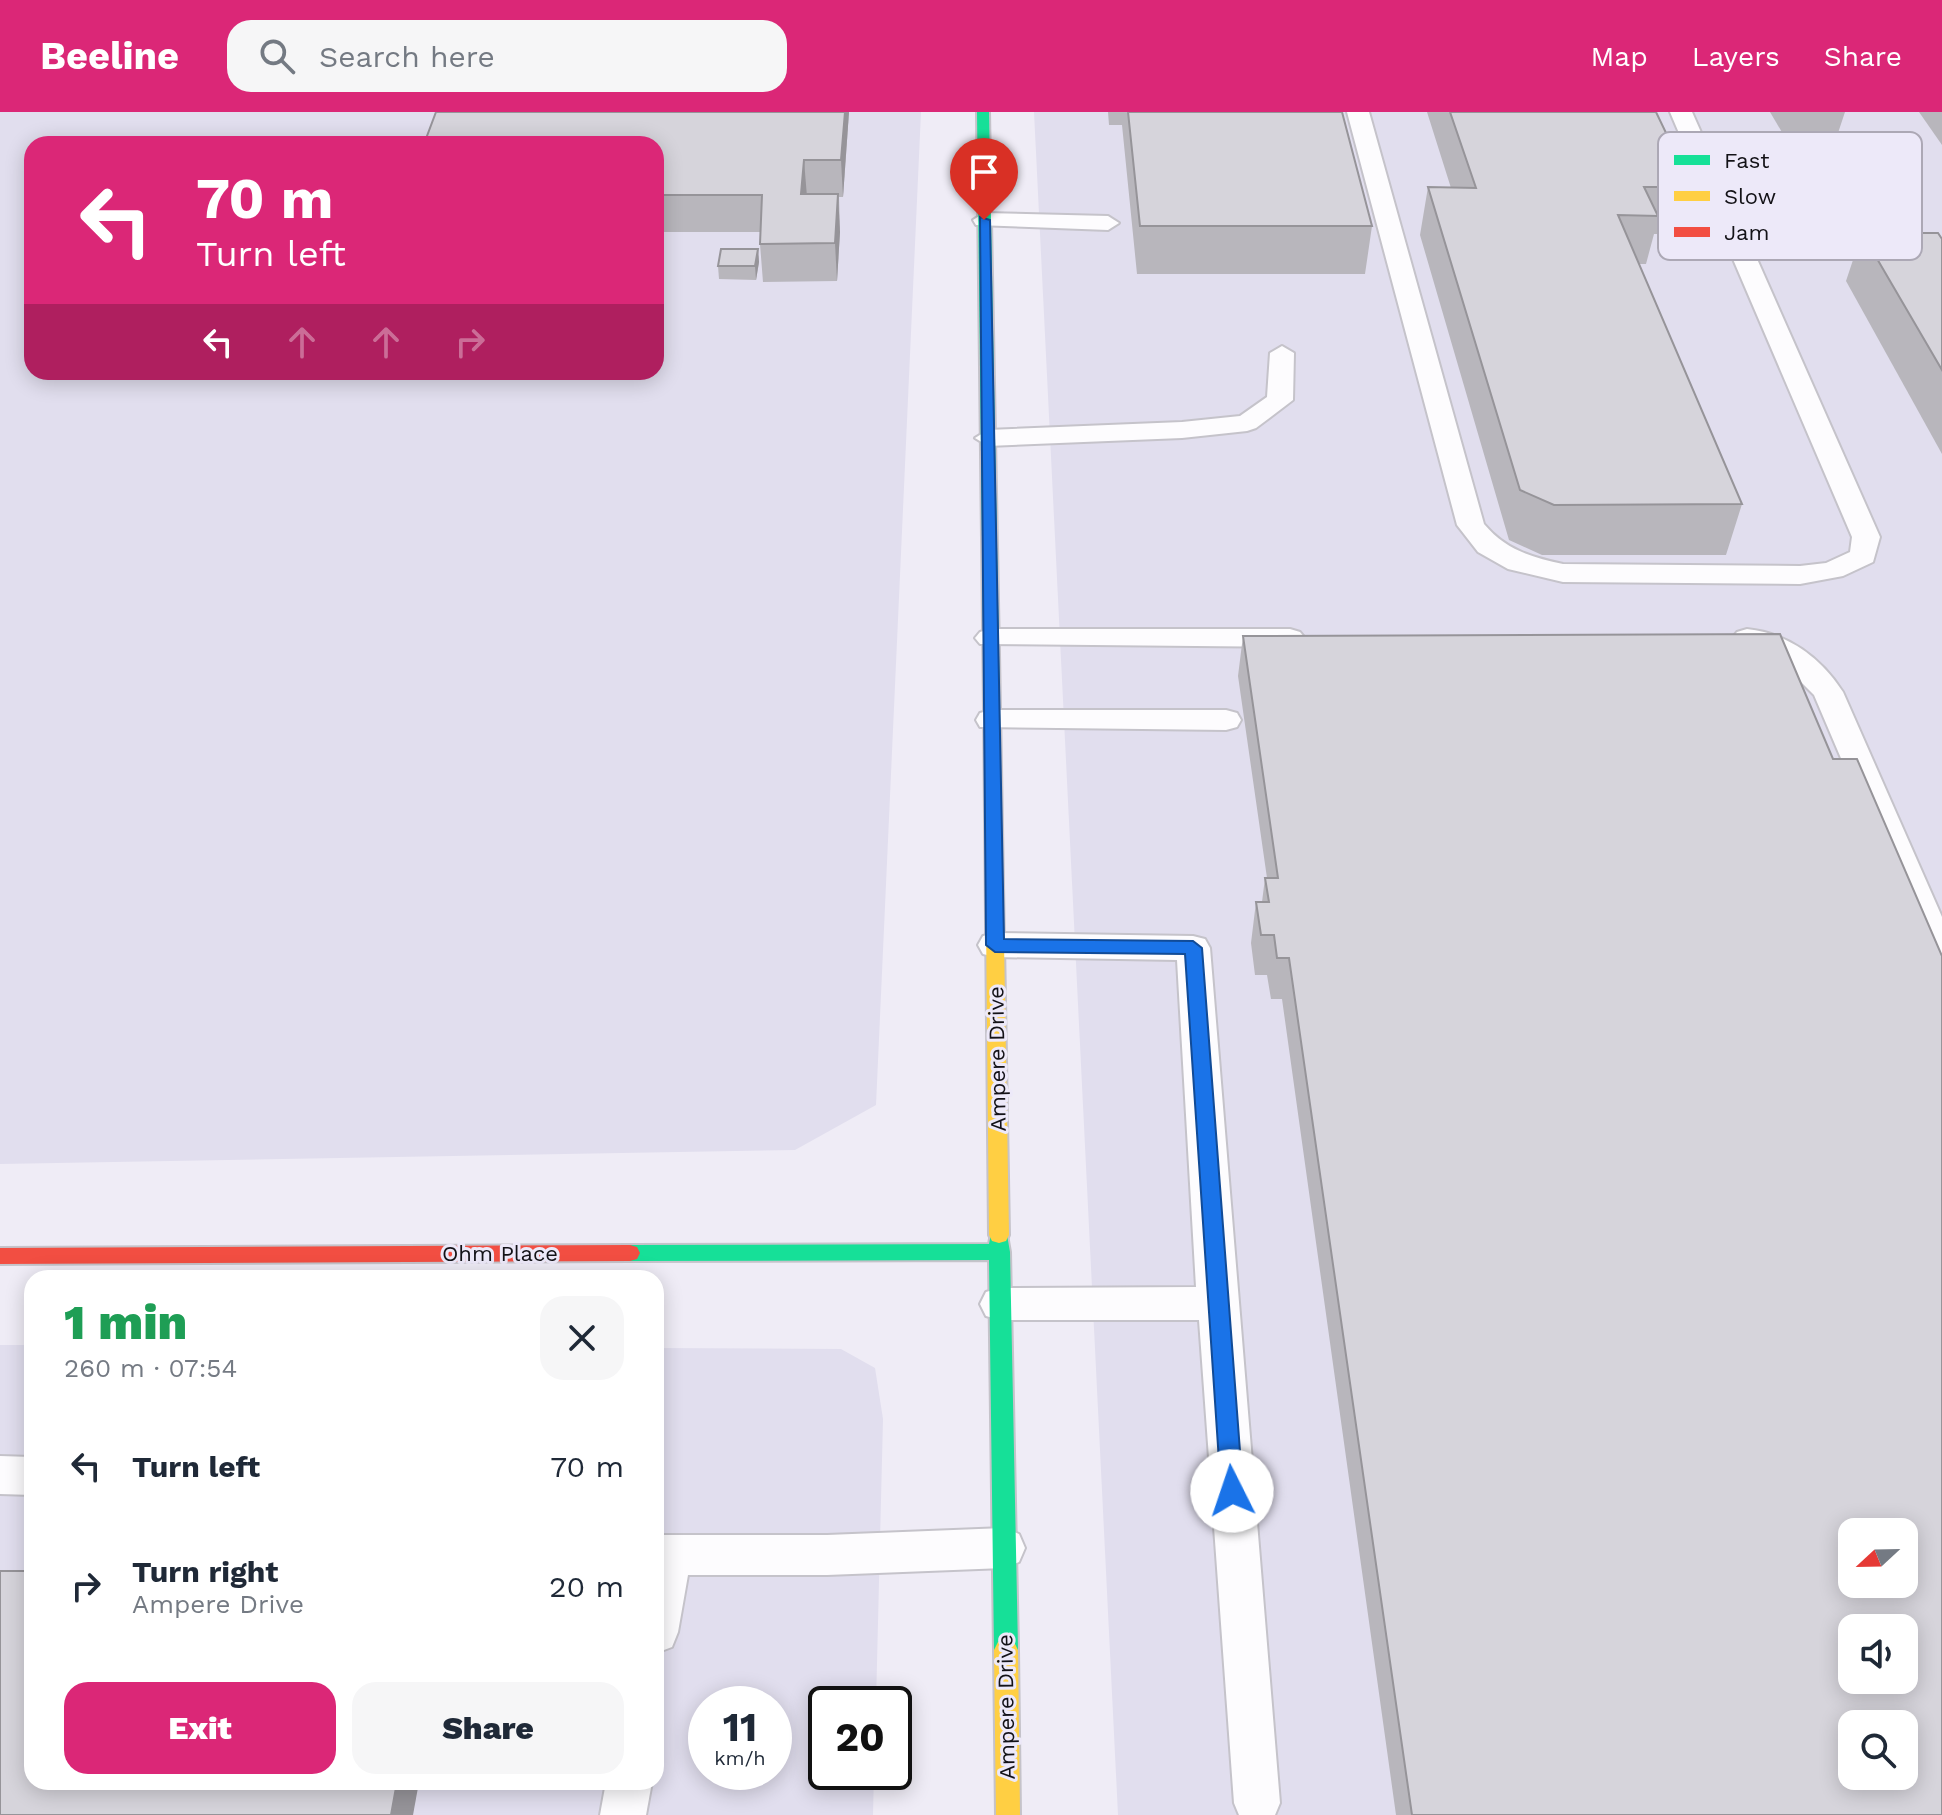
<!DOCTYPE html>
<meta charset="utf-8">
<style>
:root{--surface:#fff;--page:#f6f6f7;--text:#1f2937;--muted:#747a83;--accent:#db2777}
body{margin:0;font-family:"Work Sans",sans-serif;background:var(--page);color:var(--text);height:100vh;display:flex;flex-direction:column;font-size:30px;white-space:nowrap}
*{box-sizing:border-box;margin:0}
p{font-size:26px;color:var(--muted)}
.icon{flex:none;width:44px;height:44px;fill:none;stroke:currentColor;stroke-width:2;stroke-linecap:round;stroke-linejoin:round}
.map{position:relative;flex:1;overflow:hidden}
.drawer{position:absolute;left:24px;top:1158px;width:640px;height:520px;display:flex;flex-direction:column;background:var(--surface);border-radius:24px;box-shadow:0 4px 20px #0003}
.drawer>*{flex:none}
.hud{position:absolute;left:24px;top:24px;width:640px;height:244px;border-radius:24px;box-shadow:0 4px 20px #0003;background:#db2777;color:#fff;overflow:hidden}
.needle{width:52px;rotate:248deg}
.controls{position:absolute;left:1838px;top:1406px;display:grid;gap:16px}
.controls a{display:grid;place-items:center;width:80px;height:80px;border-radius:16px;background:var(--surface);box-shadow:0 4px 20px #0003;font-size:40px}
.speed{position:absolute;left:688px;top:1574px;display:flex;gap:16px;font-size:40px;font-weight:700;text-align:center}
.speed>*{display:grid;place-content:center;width:104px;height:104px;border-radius:50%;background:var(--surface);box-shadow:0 4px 20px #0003;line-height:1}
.speed small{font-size:20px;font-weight:400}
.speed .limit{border:4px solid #111;border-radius:12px;background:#fff;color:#111}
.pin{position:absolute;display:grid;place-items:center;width:68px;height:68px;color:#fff;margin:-82px -34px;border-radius:50% 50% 50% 0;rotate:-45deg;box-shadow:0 0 8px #0007}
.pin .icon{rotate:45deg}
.me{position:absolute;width:88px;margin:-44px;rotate:356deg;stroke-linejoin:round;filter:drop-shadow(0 0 6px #0008)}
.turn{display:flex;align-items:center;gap:28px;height:168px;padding:0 40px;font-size:36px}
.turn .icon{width:104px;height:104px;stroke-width:2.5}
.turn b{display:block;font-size:56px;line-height:68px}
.lanes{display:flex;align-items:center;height:76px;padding:0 40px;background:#0003;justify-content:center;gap:40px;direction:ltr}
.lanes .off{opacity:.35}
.round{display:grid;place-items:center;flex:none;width:84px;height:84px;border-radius:24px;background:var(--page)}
.head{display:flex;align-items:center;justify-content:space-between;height:136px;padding:0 40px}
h1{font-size:48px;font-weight:800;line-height:60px;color:#1e9e55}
.action{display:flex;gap:16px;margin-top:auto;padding:16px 40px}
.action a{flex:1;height:92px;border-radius:24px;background:var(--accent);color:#fff;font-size:32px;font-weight:800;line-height:92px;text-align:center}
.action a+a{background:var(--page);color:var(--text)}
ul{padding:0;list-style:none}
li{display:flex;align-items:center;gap:24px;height:120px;padding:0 40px}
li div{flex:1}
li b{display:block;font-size:30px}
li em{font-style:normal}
header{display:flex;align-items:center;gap:48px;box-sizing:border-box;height:112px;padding:0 40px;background:var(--accent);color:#fff}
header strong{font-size:38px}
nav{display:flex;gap:44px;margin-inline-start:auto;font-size:28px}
.search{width:560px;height:72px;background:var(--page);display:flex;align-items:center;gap:20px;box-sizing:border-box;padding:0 28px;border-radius:24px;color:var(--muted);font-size:30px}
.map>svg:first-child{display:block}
.built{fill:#e1deee;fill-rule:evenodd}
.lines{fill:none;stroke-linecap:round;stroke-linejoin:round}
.lane-casing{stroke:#c5c3ca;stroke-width:4}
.fast-casing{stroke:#c5c3ca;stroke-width:4}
.slow-casing{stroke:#c5c3ca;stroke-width:4}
.jam-casing{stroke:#c5c3ca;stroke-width:4}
.lane{fill:#fdfcfe;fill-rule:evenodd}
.fast{fill:#16e098;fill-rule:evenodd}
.slow{fill:#ffcf43;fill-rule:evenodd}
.jam{fill:#f24e42;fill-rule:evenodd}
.wall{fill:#b8b6bc}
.shaded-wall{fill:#969499}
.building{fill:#d6d4db;stroke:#969499;stroke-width:2;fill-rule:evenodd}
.route{fill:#1a73e8;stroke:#114b97;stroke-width:2}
.labels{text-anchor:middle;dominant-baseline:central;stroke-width:6;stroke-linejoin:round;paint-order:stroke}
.street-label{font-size:22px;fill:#131217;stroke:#ede9f9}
.key{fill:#ede9f9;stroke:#aca8b5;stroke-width:2}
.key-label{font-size:22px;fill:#131217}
</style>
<header>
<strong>Beeline</strong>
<div class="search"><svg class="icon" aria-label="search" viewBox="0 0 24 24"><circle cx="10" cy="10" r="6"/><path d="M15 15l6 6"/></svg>Search here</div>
<nav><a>Map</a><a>Layers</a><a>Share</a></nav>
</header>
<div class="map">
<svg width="1942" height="1703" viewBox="0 0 1942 1703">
<rect width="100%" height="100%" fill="#efecf6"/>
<g class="built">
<path d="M0,0H921L876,993L795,1038L0,1052ZM32,32H656V260H32Z"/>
<path d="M1034,0H1942V1703H1118ZM1852,1420H1904V1472H1852ZM1852,1516H1904V1568H1852ZM1852,1612H1904V1664H1852Z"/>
<path d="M0,1233H32V1670H656V1236L841,1237L875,1256L883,1307L876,1592H826V1660H874L873,1703H0ZM706,1592H774V1660H706Z"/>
</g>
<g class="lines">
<g class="lane-casing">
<g id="lane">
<path d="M1347,0H1369L1484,412C1506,438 1531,445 1563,452L1800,454L1826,451L1850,440L1852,425L1670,0H1692L1880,425L1873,450L1843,464L1800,472L1563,470L1508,457L1478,440L1457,413Z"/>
<path d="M984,101L1108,104L1119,111L1108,118L976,113L973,108Z"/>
<path d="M1282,234L1294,241L1293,288L1256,316L1247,319L1182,326L988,334L975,326L988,318L1182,310L1240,304L1267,285L1270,241Z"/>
<path d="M990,517H1290L1300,520L1305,526L1300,532L1290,535L980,532L975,526L980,520Z"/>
<path d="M1747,517C1788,521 1821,546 1843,580L1942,805V855L1930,852L1925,843L1814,583L1782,551L1760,538L1737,532L1732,526L1737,520Z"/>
<path d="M991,598H1226L1237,601L1241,608L1237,615L1226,618L980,615L976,608L980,601Z"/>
<path d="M995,821L1193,824L1205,827L1210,836L1280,1691L1275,1703H1239L1234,1691L1199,1208H1000L986,1204L980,1192L986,1180L1000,1176L1196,1175L1177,848L995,845L983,842L978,833L983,824Z"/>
<path d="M0,1344L32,1345V1383L0,1382Z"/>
<path d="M1004,1416L1019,1422L1025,1436L1019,1450L1004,1456L827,1463H688L678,1520L672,1535L656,1541V1423H827Z"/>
<path d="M606,1670H652L646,1703H600Z"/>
</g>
</g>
<g class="fast-casing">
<g id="fast">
<path d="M977,0H989L1000,597L992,602L984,597Z"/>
<path d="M999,1115L1006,1117L1010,1140L1018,1538L1014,1546L1006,1549L998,1546L994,1538L989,1148L630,1149L623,1147L620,1141L623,1135L630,1133L989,1132L992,1117Z"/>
</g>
</g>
<g class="slow-casing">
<g id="slow">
<path d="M992,592L1000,597L1009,1123L1006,1129L999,1131L992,1129L989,1123L984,597Z"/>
<path d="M1006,1527L1014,1530L1018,1538L1020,1703H996L994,1538L998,1530Z"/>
</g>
</g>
<g class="jam-casing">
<path id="jam" d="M630,1133L637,1135L640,1141L637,1147L630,1149L0,1152V1136Z"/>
</g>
<use href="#lane" class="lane"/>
<use href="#fast" class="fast"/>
<use href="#slow" class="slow"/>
<use href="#jam" class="jam"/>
</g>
<g class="wall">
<path d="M849,0L843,85H839L840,120L837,169L763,170L760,132V120H658L656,130V32Z"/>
<path d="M1108,0H1342L1372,114L1365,162H1137L1122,13H1109Z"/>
<path d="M1427,0H1656L1692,75L1680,122H1654L1646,152H1638L1742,392L1726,443H1542L1509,428L1420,123L1428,75L1451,76Z"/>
<path d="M1770,0H1845L1836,27H1786Z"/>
<path d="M1919,0H1942V33Z"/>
<path d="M1862,121L1942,127V342L1846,169Z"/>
<path d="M758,137L759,150L756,168L719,167L718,154Z"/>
<path d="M1243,524L1942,1703H1396L1282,887H1271L1267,863H1255L1251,831L1256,790H1262L1265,766H1267L1238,564Z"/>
</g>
<g class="shaded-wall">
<path d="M845,0H849L843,85L841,48Z"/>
<path d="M804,48L807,85L801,82Z"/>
<path d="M838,82L840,120L837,169L835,131Z"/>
<path d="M656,103L658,120L656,130Z"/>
<path d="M758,137L759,150L756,168L755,154Z"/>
<path d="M397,1670H419L413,1703H391Z"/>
</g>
<g class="building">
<path d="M436,0H845L841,48H804L801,82H838L835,131L760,132L762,83H656V32H424Z"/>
<path d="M1128,0H1342L1372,114H1140Z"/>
<path d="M1450,0H1656L1692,75H1644L1658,104L1618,103L1742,392L1554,393L1520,378L1428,75L1476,76Z"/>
<path d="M1862,121H1938L1942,127V258Z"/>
<path d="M721,137H758L755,154H718Z"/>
<path d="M1780,522L1833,647H1857L1942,844V1703H1412L1289,846H1277L1274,823H1261L1256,790H1269L1265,766H1278L1243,524ZM1852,1420H1904V1472H1852ZM1852,1516H1904V1568H1852ZM1852,1612H1904V1664H1852Z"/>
<path d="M0,1459H32V1670H397L391,1703H0Z"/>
</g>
<path class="route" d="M980,105L990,108L1004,827L1193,829L1202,836L1243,1379L1240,1386L1232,1389L1224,1386L1221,1379L1185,842L995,840L986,833Z"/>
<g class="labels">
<g class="street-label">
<text transform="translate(997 947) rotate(-91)">Ampere Drive</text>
<text x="500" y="1141">Ohm Place</text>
<text transform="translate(1006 1595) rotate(-91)">Ampere Drive</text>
</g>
</g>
<rect x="1658" y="20" width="264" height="128" rx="12" class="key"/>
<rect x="1674" y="43" width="36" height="10" fill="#16e098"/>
<rect x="1674" y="79" width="36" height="10" fill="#ffcf43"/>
<rect x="1674" y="115" width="36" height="10" fill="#f24e42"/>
<g class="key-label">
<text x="1724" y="56">Fast</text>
<text x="1724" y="92">Slow</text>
<text x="1724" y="128">Jam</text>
</g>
</svg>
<div class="controls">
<a><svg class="needle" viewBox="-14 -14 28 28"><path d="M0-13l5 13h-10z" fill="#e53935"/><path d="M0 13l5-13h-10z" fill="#747a83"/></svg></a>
<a><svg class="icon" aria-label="sound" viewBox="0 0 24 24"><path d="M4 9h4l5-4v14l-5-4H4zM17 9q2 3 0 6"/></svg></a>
<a><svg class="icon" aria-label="search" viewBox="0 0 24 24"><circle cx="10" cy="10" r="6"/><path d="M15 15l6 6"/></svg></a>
</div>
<div class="speed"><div>11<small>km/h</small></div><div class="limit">20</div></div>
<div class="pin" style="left:984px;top:108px;background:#d93025"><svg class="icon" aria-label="arrive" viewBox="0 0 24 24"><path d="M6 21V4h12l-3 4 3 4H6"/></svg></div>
<svg class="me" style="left:1232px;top:1379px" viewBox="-20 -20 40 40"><circle r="19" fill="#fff"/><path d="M0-13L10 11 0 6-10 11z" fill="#1a73e8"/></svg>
<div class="hud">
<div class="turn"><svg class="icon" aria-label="left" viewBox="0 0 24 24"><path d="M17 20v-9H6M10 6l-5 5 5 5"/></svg><div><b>70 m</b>Turn left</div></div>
<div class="lanes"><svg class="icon" aria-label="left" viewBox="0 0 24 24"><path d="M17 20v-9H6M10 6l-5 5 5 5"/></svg><svg class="icon off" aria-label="ahead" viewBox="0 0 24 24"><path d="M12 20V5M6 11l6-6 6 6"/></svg><svg class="icon off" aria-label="ahead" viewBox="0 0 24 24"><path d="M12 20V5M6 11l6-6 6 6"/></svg><svg class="icon off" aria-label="right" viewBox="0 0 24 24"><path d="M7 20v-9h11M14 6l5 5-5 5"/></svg></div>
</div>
<section class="drawer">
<div class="head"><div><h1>1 min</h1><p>260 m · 07:54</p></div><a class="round"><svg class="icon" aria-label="close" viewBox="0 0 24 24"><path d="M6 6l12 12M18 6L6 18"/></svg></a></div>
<ul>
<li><svg class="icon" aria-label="left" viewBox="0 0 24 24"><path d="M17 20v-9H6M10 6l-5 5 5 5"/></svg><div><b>Turn left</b></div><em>70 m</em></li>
<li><svg class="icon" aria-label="right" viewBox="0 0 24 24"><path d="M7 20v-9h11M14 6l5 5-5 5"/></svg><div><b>Turn right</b><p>Ampere Drive</p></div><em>20 m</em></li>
</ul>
<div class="action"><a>Exit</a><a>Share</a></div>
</section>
</div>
